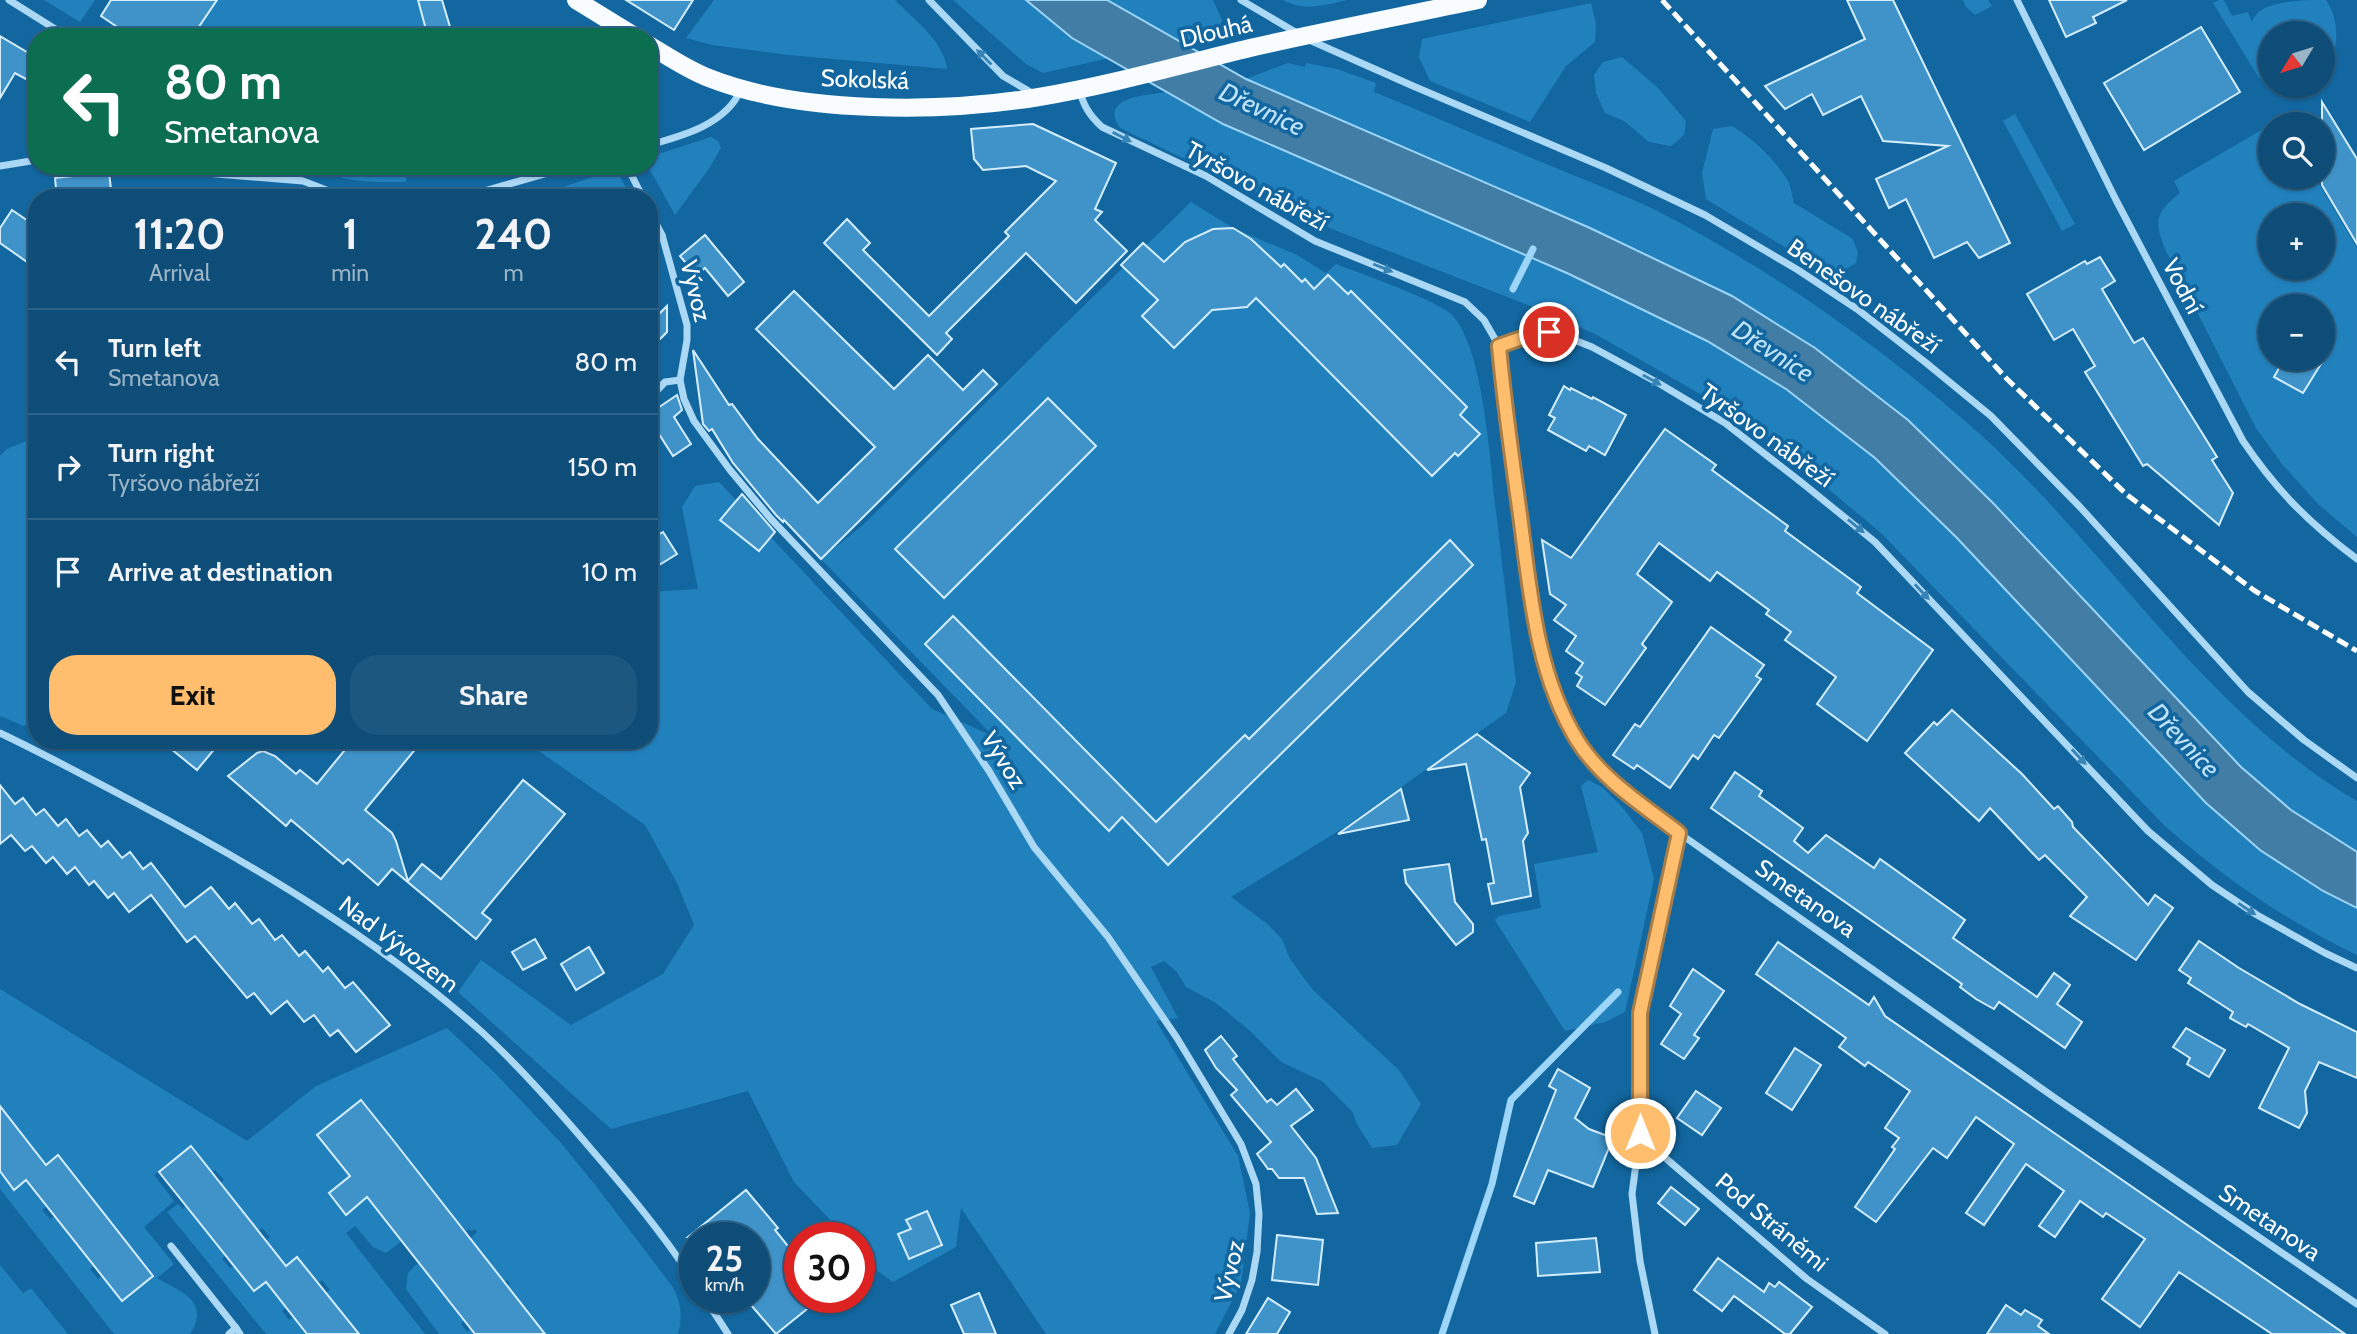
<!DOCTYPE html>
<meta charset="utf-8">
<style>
:root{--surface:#0e4d78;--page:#1c5780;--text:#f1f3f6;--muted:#9bb4c6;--line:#2e648a;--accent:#ffbe6e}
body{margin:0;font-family:Cabin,sans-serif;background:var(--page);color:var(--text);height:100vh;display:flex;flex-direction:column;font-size:26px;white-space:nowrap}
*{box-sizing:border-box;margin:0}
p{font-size:23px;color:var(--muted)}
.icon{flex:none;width:38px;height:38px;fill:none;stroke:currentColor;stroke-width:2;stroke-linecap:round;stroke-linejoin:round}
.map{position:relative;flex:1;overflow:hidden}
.drawer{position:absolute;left:28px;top:189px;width:630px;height:560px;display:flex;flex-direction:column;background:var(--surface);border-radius:28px;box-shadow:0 2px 5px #0004,0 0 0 2px var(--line)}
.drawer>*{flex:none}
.top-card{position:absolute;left:28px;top:28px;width:630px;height:147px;border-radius:28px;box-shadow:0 2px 5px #0004,0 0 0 2px var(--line);background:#0b6e4f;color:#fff;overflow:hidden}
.needle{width:46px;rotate:232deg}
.tools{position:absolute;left:2258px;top:21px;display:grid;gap:14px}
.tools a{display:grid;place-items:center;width:77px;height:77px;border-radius:50%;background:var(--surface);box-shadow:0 2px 5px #0004,0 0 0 2px var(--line);font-size:35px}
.speed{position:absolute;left:679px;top:1222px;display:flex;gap:14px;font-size:35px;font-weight:700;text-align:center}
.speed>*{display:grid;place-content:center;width:91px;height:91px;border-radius:50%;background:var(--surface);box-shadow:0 2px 5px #0004,0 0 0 2px var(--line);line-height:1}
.speed small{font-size:18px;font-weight:400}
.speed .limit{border:10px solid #d22;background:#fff;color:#111}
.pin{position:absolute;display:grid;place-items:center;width:60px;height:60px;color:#fff;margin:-30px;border:4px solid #fff;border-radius:50%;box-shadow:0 2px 7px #0007}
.me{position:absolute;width:77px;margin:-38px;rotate:0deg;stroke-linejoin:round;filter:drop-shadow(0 0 5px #0008)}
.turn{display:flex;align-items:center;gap:24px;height:147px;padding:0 21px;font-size:32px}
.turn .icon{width:91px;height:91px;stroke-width:2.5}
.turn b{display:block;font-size:49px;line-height:60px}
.eta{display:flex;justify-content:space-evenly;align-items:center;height:119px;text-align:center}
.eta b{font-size:42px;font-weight:700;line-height:49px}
.button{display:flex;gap:14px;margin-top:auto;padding:14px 21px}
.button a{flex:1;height:80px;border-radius:28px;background:var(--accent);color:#111;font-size:28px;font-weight:700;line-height:80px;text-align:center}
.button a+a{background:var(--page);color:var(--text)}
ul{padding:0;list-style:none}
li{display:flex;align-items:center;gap:21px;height:105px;padding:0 21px;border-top:2px solid var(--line)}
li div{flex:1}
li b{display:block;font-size:26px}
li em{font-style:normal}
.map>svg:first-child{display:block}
.green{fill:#2181bd;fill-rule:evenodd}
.water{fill:#427da5;stroke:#9dd6f8;stroke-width:2}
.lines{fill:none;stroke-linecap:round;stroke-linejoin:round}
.stream{stroke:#9dd6f8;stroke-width:7}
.building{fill:#3f93c8;stroke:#d4eefe;stroke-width:2}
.street{stroke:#abd8f5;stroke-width:7}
.primary{stroke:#f8fcff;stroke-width:18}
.rail{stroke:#fff;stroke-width:5;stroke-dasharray:12 5;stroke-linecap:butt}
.oneway{fill:#3883b5}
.route-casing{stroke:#a67c48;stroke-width:18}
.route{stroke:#ffbe6e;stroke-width:12}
.labels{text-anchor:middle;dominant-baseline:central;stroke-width:7;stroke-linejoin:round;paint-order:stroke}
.street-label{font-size:24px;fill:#fff;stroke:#1267a0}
.water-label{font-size:26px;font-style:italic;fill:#bfe4fb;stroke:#1267a0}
</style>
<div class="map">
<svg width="2357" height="1334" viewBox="0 0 2357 1334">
<rect width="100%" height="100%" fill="#1267a0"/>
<g class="green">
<path d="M44,0H95L80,22Z"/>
<path d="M217,0H418L428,37H199L194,34Z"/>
<path d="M714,0H895C914,20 944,41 947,69L789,55L712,45L686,38Z"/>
<path d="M953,0H1213L1222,20L1220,30L1211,35L1043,73L1026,64Z"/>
<path d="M1283,0H1347C1324,5 1305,12 1283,0Z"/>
<path d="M1963,0H1988L1992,6L1975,15L1966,7Z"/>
<path d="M2219,0H2224L2232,16L2248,12L2252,22C2258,0 2303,0 2326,0C2336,15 2338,31 2335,48L2322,55V33H2270V79L2259,78L2213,3Z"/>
<path d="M1591,3L1596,24L1595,42L1566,66L1530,122L1430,81L1419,57L1422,39Z"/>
<path d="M1622,57L1657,87L1686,121L1684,135L1671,146L1649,142L1624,121L1605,113L1596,93L1594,75L1603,62Z"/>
<path d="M1288,63L1305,67L1306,63L1337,69L1376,83L1374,92C1435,117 1495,143 1556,168C1594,184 1633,198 1669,217C1782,277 1887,351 1982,436C2109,551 2207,714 2357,801V852L2291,810L2241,767L1993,503L1908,420L1815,348L1732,296L1590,228L1246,79Z"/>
<path d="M1167,92L1223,124L1569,274L1707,341L1786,389L1875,458L1957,538L2206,803L2260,850L2323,891L2357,908V955C2286,921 2224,878 2165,826L1881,533L1778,447L1721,406L1597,335L1546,312L1332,229L1120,128C1098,97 1147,95 1167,92Z"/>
<path d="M2015,114L2075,224L2062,231L2003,121Z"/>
<path d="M2270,125V177H2315L2357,248V537L2318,504L2282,464L2256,428L2166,251C2154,221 2154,214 2180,193L2174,181ZM2270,215H2322V268H2270ZM2270,306H2322V359H2270Z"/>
<path d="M1732,126C1753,139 1775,159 1788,181C1791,187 1792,196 1794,203L1853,239L1858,253L1856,263L1841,272L1827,273L1706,199L1702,173L1713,129Z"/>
<path d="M711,137L718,141L721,148L708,170L675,215L648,166L649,157Z"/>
<path d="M315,166H406V182C375,182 342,184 315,166Z"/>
<path d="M616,169L631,198H531Z"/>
<path d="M1191,202L1233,228L1297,255L1326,273L1336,264C1359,273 1440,301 1453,316C1484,351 1490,463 1496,512C1503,569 1509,625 1516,682L1506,713L1345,827L1231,897L1265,922L1282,939L1290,959L1313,990L1399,1070L1421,1104L1397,1145L1372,1148L1358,1126L1352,1111L1322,1081L1281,1062L1249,1030L1216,1003L1186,987L1177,972L1164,961L1151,967L1178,1018L1156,1021L1238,1156L1250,1213L1241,1283L1215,1334H1046L961,1208L956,1247L893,1282L859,1258V1237H843L836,1226L794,1182L748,1091L611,1129L458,992L481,960L571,1025L663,974L694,925L677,883L645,825L523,740H649V592L698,589L682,507L695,486L719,482L932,709L993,736L821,559L863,525L1063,326Z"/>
<path d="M37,437V717L24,726L0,716V456L7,449Z"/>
<path d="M1588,780L1602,787L1622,807L1642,833L1654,879L1625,1012L1605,1022L1565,1031L1495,920L1499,916L1541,908L1534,864L1598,852L1581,786Z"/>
<path d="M0,989L247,1141L316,1086L447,1028L496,1074L561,1143L596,1186L672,1286C681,1302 683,1316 678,1334H545L513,1293L501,1291L510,1284L507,1280L502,1283L470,1239L477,1232L475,1229L472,1231L469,1229L465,1232L430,1219L386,1253L373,1247L355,1226L346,1233L425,1334H359L326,1293L330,1290L322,1280L318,1283L298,1257L286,1266L266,1241L270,1237L262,1228L258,1231L220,1183L224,1180L215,1170L211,1172L191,1147L154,1175L174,1201L144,1227L174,1264L157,1278C181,1292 211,1301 190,1334H114L0,1189V1171L14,1189L26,1180L47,1206L42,1210L50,1219L55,1216L94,1266L90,1269L98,1279L102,1276L122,1301L154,1276L58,1156L46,1165L0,1106Z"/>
<path d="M178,1204L183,1209L186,1206L226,1255L222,1259L230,1268L234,1266L254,1291L266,1282L286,1307L282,1311L289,1320L293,1317L307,1334H266L167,1212Z"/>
<path d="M418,1263L464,1321L461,1324L467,1332L471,1329L475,1334H439L406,1289L408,1273Z"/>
<path d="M0,1265L23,1293L31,1288L68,1334H0Z"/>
</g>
<path class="water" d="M1026,0H1107L1246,79L1590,228L1732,296L1815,348L1908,420L1993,503L2241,767L2291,810L2357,852V908L2323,891L2260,850L2206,803L1957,538L1875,458L1786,389L1707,341L1569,274L1223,124L1072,38Z"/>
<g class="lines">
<g class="stream">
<path d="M1513,289L1533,249"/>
<path d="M1442,1334L1492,1184L1511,1100L1618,992"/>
</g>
</g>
<g class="building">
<path d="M111,0H217L192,37H132L101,16Z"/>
<path d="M418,0H442L453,37H428Z"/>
<path d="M626,0H693L674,30Z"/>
<path d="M1847,0H1893L2010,243L1979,258L1967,242L1934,258L1906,199L1889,208L1876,179L1948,146L1883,141L1861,96L1823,115L1812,94L1785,109L1765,86L1865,39Z"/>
<path d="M2049,0H2127L2093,17L2096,23L2066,37Z"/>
<path d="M2201,27L2240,92L2144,150L2104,83Z"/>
<path d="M0,36L37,58V85L15,73L0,98Z"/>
<path d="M2322,102L2357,159V244L2322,185Z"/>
<path d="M1033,124L1116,163L1095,209L1102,212L1095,220L1127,251L1076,303L1026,253L946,333L952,339L937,355L824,243L847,219L870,243L863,250L929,316L1009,236L1005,232L1056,181L1026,166L983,170L974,159L971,129Z"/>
<path d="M109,172L112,198H57L55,178Z"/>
<path d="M12,210L37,227V269L0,243V228Z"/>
<path d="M1233,228L1251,239L1281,267L1284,264L1302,282L1305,279L1314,289L1328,275L1348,294L1351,291L1467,407L1460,415L1480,434L1458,456L1455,453L1432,476L1256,298L1247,307L1212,310L1174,348L1142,316L1158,300L1121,265L1143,243L1164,262L1185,242L1213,229Z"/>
<path d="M705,235L744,282L728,296L705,268L696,275L680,256Z"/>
<path d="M2100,257L2115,281L2102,289L2134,343L2143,338L2217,457L2212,460L2233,493L2219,525L2147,464L2143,466L2085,372L2095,366L2073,329L2054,340L2027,294L2085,261L2087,264Z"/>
<path d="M794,291L894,389L928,355L963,390L983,370L997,384L821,559L784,520L783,522L776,515L733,463L712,429L709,431L703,424L693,350L729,405L732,404L758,439L818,503L875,447L756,329Z"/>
<path d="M667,306V332L658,341L649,332V324Z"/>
<path d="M2284,359H2324L2303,393L2274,377Z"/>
<path d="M1564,386L1570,390L1571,388L1592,399L1593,397L1626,415L1605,455L1589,446L1586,451L1548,430L1555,418L1549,415Z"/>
<path d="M677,395L682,410L674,417L691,444L673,456L657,431L649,438V414Z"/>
<path d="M1048,398L1096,446L944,598L895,549Z"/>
<path d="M1665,429L1716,465L1712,470L1788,526L1785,531L1861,587L1857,593L1933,650L1867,741L1817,704L1836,677L1785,640L1791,632L1766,614L1769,610L1717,572L1710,581L1659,543L1637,574L1672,602L1642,644L1646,648L1605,705L1577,686L1582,677L1576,673L1583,663L1566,651L1576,636L1554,620L1566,605L1550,594L1542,540L1571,558Z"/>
<path d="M742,494L775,532L759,551L720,520Z"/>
<path d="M663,532L677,554L656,567L649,556V540Z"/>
<path d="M1450,540L1473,565L1168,865L1122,817L1109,831L925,644L953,616L1156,822L1245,735L1249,739Z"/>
<path d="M1711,627L1764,665L1756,676L1761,679L1719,738L1714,735L1698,759L1693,755L1670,788L1637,765L1634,769L1613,755L1635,724L1640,727Z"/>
<path d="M1952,710L2022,774L2054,809L2058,806L2072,822L2073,827L2148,905L2155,895L2173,908L2136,960L2070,916L2087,897L2045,855L2039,860L1990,808L1979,821L1905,753L1934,722L1937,725Z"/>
<path d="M1477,734L1530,773L1520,787L1528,833L1523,841L1531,896L1492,904L1488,884L1494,883L1486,839L1482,840L1466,764L1427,770Z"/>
<path d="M160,740H222L197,770Z"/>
<path d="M353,740H423L365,810L392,833L396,841L408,881L422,864L441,879L523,780L565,814L482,913L491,920L476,939L392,869L378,885L348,859L343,864L291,820L286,826L228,776L257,753L263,751L275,756L296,774L300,770L317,784Z"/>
<path d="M1735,772L1762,791L1759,796L1803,828L1794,841L1808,853L1826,835L1874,868L1880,859L1965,920L1953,938L2037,997L2054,973L2070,985L2057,1004L2082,1022L2065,1048L1999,1002L1994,1009L1976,999L1960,987L1962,984L1711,808Z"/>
<path d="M0,785L15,804L23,798L36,815L44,809L58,826L66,819L79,836L87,830L101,847L108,841L122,858L130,852L143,869L151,863L185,907L211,887L229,909L235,903L252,924L259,919L275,940L282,935L299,956L305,951L323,972L328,967L345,988L353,982L390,1025L356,1052L338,1030L330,1036L314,1015L304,1022L287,1001L271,1014L254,993L247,998L195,936L187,942L151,895L129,912L114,893L108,898L94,881L89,885L75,867L67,874L53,857L46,863L32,846L25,851L11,835L0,844Z"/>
<path d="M1401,789L1409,820L1338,834Z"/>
<path d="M1449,864L1455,902L1473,924V932L1456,945L1406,883L1404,870Z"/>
<path d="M535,939L546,958L523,970L512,952Z"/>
<path d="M2199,941L2239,968L2300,1004L2357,1032V1078L2319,1062L2305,1091L2307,1113L2299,1128L2259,1108L2289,1048L2248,1024L2246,1027L2230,1018L2233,1012L2188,983L2191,978L2179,970Z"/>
<path d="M1778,942L1869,1005L1874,997L1885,1016L2345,1334H2272L2179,1272L2140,1327L2102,1299L2145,1239L2106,1213L2103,1217L2080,1201L2055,1237L2039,1226L2064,1191L2026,1164L1984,1225L1966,1213L2014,1144L1976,1117L1947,1158L1933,1148L1876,1222L1855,1207L1895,1149L1892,1147L1899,1138L1885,1128L1910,1091L1868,1062L1865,1066L1839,1047L1846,1038L1756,974Z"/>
<path d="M589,947L604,973L576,990L561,964Z"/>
<path d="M1693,969L1724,991L1694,1035L1699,1038L1684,1059L1661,1044L1681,1014L1670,1006Z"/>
<path d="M2186,1028L2225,1050L2209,1077L2187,1064L2190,1058L2173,1047Z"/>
<path d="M1221,1036L1237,1056L1233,1059L1267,1102L1271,1099L1277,1105L1296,1089L1313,1110L1291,1126L1316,1158L1338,1213L1317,1214L1304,1178H1279L1272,1169H1268L1257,1154L1271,1142L1231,1095L1237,1090L1216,1068L1205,1050Z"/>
<path d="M1795,1048L1821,1065L1792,1110L1766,1093Z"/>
<path d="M1558,1069L1590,1088L1575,1118L1589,1129L1613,1138L1593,1187L1548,1170L1534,1204L1514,1196L1556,1090L1549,1086Z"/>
<path d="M1696,1091L1721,1108L1702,1135L1677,1118Z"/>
<path d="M361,1100L393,1140L545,1334H475L367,1197L346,1215L329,1193L350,1176L317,1135Z"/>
<path d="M0,1106L46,1165L58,1155L153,1276L122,1301L26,1180L14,1190L0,1171Z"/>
<path d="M191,1146L286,1266L297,1257L359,1334H307L266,1282L254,1291L159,1172Z"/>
<path d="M1671,1187L1699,1209L1685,1225L1658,1203Z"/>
<path d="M746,1190L778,1228L775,1230L800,1261V1297H822L776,1334L744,1297H754V1237H688Z"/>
<path d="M927,1211L942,1245L909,1259L898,1234L911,1229L906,1220Z"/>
<path d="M1277,1235L1323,1240L1318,1285L1272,1280Z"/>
<path d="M1596,1238L1600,1272L1538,1276L1536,1243Z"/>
<path d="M1718,1258L1764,1292L1769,1283L1775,1287L1779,1282L1812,1307L1790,1334H1785L1734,1296L1722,1311L1694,1290Z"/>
<path d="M979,1293L996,1334H964L951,1305Z"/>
<path d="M1268,1298L1290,1312L1277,1334H1246Z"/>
<path d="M2006,1305L2021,1315L2025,1310L2042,1320L2038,1326L2049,1334H1987Z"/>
</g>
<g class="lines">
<g class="street">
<path d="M9,0L68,37"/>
<path d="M929,0L1003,76L1032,93"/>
<path d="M1241,0L1297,33"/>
<path d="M2017,0L2116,200L2243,441C2277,491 2309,523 2357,559"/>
<path d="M1307,39L1413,86L1606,168L1705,215L1798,270L1857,309L1925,362L1991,416L2080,507L2248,692L2304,740L2357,778"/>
<path d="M1079,88C1083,105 1089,115 1102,127L1206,176L1315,241L1465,302L1484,320L1499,346L1507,425L1543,662L1561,709L1578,741L1596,765L1619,787L1679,833L2058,1100L2357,1304"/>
<path d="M649,145C682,136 727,124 741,89"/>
<path d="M0,166L37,160"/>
<path d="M161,166L216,174L303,181L347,198"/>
<path d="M279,166L299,179"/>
<path d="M627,166L643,198"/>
<path d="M459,198L573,166"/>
<path d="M649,210L662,235L687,325V340L680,380L684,399L694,421L730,470L771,519L938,695L989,771L1034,847L1108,937L1177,1038L1241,1144L1256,1184L1259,1214L1257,1252L1252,1280L1242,1310L1229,1334"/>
<path d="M649,239L662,235"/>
<path d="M1499,346L1536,333L1549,332L1564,336L1592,347L1660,384L1725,423L1801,482L1875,542L2148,831L2212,885L2257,915L2325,953L2357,968"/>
<path d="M649,399L665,382L680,380"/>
<path d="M0,733C46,755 91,779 136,803C259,868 379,940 483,1033C522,1069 557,1109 591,1149C628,1192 664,1235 695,1283"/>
<path d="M1640,1133L1663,1156L1807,1279L1885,1334"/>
<path d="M171,1246L236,1328"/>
<path d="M704,1297L728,1334"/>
<path d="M229,1334L236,1328L240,1334"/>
<path d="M1655,1334L1640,1261L1632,1194L1640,1133V1013L1679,833"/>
</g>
<g class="primary">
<path d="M576,0L636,37"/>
<path d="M649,45C669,57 688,70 709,78C800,114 943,113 1039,97C1110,85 1180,65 1250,48C1325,31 1402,16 1478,0"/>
</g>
<path class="rail" d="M1662,0L2007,379L2126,494L2255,591L2357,651"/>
</g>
<defs><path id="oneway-solid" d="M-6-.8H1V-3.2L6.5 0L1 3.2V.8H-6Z" transform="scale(1.75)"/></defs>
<g class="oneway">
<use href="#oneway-solid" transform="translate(984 57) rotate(-135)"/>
<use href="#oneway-solid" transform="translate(1122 137) rotate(27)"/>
<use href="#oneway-solid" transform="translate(1383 268) rotate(22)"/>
<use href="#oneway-solid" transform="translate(1652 380) rotate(29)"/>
<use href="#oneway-solid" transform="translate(1856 526) rotate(39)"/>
<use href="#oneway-solid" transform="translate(1922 592) rotate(47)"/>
<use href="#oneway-solid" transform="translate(2079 757) rotate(47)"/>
<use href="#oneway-solid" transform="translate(2247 909) rotate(34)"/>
</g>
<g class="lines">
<g class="route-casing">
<path id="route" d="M1549,332L1536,333L1499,346C1504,403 1512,458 1520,515C1530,591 1536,673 1577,740C1601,779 1643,805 1679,833L1640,1013V1133"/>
</g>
<use href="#route" class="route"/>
</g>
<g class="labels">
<g class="street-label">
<text transform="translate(1216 31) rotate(-13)">Dlouhá</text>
<text transform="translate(865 79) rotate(2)">Sokolská</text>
<text transform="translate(1257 186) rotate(29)">Tyršovo nábřeží</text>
<text transform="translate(2183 286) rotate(62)">Vodní</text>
<text transform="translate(696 291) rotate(76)">Vývoz</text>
<text transform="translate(1864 296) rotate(35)">Benešovo nábřeží</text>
<text transform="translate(1767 435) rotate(36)">Tyršovo nábřeží</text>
<text transform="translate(1004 760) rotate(58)">Vývoz</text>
<text transform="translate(1806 898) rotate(35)">Smetanova</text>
<text transform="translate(399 944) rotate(37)">Nad Vývozem</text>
<text transform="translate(1772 1222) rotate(40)">Pod Stráněmi</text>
<text transform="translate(2270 1222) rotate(34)">Smetanova</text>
<text transform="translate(1229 1271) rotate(-77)">Vývoz</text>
</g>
<g class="water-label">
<text transform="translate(1262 109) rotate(25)">Dřevnice</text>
<text transform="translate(1773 351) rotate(33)">Dřevnice</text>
<text transform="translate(2184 740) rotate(47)">Dřevnice</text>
</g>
</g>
</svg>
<div class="tools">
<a><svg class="needle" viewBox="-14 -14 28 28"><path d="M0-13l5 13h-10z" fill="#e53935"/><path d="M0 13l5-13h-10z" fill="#9bb4c6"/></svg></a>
<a><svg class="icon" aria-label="search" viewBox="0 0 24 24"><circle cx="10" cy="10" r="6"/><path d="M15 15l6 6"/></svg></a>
<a>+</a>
<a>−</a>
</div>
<div class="speed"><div>25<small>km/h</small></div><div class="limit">30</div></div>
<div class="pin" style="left:1549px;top:332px;background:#d93025"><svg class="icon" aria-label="arrive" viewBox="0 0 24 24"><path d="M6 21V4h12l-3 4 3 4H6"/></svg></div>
<svg class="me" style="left:1640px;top:1133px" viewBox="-20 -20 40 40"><circle r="17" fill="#ffbe6e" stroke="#fff" stroke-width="3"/><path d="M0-11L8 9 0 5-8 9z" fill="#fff"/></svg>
<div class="top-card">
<div class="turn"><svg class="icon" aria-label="left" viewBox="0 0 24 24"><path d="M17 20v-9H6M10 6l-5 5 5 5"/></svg><div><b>80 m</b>Smetanova</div></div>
</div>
<section class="drawer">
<div class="eta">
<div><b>11:20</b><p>Arrival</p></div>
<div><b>1</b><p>min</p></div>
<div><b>240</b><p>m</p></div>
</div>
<ul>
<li><svg class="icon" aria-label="left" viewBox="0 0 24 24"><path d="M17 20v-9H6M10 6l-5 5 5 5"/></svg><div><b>Turn left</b><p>Smetanova</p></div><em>80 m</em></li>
<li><svg class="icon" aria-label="right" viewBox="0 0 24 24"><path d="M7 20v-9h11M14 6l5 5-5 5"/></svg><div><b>Turn right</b><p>Tyršovo nábřeží</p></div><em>150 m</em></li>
<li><svg class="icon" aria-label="arrive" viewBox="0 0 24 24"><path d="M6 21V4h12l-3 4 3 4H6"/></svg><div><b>Arrive at destination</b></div><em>10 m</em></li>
</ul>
<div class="button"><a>Exit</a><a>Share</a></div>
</section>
</div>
